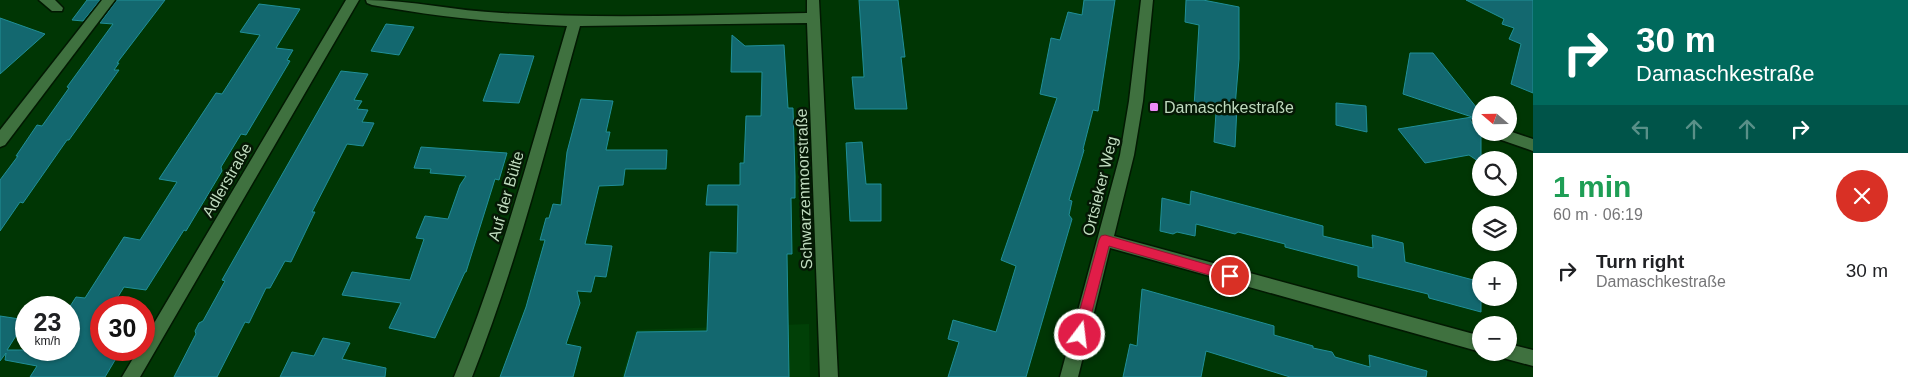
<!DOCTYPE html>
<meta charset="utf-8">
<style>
:root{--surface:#fff;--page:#f2f2f2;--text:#202124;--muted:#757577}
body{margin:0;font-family:Arial,sans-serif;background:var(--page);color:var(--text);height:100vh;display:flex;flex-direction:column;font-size:19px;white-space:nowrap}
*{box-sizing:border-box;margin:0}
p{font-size:16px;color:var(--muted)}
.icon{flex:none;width:28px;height:28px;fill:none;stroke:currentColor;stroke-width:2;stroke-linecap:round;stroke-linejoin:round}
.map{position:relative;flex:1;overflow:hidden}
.side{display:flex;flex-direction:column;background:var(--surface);width:375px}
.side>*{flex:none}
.top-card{background:#00695c;color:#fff;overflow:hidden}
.needle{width:32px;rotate:290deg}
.buttons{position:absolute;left:1472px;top:96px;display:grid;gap:10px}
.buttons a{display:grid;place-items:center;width:45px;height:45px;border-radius:50%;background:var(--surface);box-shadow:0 1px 4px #0004;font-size:25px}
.speed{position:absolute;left:15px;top:296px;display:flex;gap:10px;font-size:25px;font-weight:700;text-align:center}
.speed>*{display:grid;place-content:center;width:65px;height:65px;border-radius:50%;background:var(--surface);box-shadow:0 1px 4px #0004;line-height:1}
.speed small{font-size:12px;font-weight:400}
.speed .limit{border:8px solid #d22;background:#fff;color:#111}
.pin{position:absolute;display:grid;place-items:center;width:42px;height:42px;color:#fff;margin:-21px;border:2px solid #fff;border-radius:50%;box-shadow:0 1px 5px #0007}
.me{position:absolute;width:55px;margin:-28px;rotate:15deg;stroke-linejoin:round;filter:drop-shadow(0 0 4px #0008)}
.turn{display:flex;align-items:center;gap:18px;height:105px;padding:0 20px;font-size:22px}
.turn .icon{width:65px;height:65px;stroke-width:2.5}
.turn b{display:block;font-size:35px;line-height:42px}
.lanes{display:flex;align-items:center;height:48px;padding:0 20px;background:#0003;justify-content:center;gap:25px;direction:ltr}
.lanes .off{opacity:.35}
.round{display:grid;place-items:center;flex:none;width:52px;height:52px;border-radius:26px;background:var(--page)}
.summary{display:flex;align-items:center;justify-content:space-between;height:85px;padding:0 20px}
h1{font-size:30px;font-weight:700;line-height:38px;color:#1e9e55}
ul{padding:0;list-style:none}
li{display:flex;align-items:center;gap:15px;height:65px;padding:0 20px}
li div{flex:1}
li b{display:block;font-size:19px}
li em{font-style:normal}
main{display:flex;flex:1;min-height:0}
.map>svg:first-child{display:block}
.built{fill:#014007}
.building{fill:#13686f;stroke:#208f98}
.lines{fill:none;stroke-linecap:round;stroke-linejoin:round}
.minor-casing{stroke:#021902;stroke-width:3}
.minor{fill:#3f713f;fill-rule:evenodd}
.route{fill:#e11d48;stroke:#92132f}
.poi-dot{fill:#ee8bf8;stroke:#051805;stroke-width:2}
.labels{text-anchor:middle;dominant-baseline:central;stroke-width:5;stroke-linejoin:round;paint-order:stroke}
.poi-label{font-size:16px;fill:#bfdabe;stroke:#051805;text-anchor:start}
.street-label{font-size:16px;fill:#bfdabe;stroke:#051805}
</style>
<main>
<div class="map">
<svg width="1533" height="377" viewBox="0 0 1533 377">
<rect width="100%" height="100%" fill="#003604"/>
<path class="built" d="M809,324L810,377H622L636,330Z"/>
<g class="building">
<path d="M87,0H100L83,21L72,20Z"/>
<path d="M117,0H165L117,63H119L114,70H119L69,140H67L23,203L20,202L0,231V180L18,156H16L37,125L42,126L69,88L67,87L113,24L100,23Z"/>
<path d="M859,0H898L905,57H901L907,109H855L852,77H864Z"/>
<path d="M1084,0H1115L1098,111L1093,110L1083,149L1084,150L1069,200L1072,201L1069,215L1072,219L1026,377H948L959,342L948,339L953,320L996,332L1016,266L1001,260L1057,98L1040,94L1051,38L1060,40L1068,12L1082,15Z"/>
<path d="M1186,0H1203L1239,7V59L1235,107H1237L1235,147L1214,142L1216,113L1194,107L1199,25L1185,22Z"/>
<path d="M1466,0H1533V93L1511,84L1521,44L1509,39L1514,28L1502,24L1504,19Z"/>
<path d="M259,4L300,9L276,48L293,50L287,60L290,61L246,135L241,134L221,167L222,171L186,231L184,230L146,290L124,287L111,308H101V350H121L105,377H30L37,366L5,360L6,353L0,361V316L26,320L7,350H69V308L76,297L85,298L124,237L140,240L177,182L159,179L216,93L222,94L260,35L240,32Z"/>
<path d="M0,18L45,34L0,74Z"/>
<path d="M386,24L414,27L399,55L371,51Z"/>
<path d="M732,35L745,46L784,45L788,108H793L795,176V198H791L792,254H787L789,377H624L637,332L707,331L710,252L737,253L738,205H706L708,185H740V163H744L746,116H761L762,72H731Z"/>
<path d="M1410,53H1433L1480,112L1472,117L1403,94Z"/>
<path d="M500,54L534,56L519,103L483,101Z"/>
<path d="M341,71L368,74L354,100L362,101L357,109L368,110L362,122L374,123L363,146L347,144L312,212H315L291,262L285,261L270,288H266L249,323L245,322L217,377H174L196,334L195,331L199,323L203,321L225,281L222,280Z"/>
<path d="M581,99L613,101L606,132H610L606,150H667L666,169H625L623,185L599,186L585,244L612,246L606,277L595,276L591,292L577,291L580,303L566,344L581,347L573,377H500L526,307L545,240H540L546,218H549L553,204L561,205L567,152Z"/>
<path d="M1336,103L1366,106L1367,132L1336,125Z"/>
<path d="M1472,117L1471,121L1474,126L1481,129V163L1469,155L1425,163L1398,129Z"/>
<path d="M862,142L866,184H881V221H850L846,143Z"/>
<path d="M421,147L507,153L499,180L495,179L466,272H465L435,338L389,328L401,303L342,295L352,272L410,280L424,239L416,238L425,216L448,219L460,185L466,176L430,173L431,169L414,168Z"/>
<path d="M1191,191L1323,226V236L1373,248L1372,235L1403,243L1405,262L1481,282V312L1429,298L1428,294L1358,277V266L1285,247V244L1238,232L1235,234L1196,224L1195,236L1177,232L1173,234L1160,231L1162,198L1190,205Z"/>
<path d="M1142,289L1274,326V335L1313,346V348L1332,352L1335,357L1370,367L1369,355L1427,371L1426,377H1290L1206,351L1201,377H1123L1130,344L1137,346Z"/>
<path d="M323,338L350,343L342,359L386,368L385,377H280L292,352L314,356Z"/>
</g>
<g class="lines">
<g class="minor-casing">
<g id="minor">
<path d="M39,0H55L63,8L62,11H52Z"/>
<path d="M102,0H115L5,145L0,147V130Z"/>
<path d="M346,0H359L140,377H122L138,350H144V340Z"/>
<path d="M366,0C411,0 456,11 502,13C603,19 705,15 807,13V0H819L838,377H820L807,23L580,26C547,144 517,263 472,377H454C501,263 532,144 567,26C500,23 438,17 372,5L367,3Z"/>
<path d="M1141,0H1153L1143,101L1134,155L1114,236L1481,336V352L1110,248L1078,377H1060L1120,155L1129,101Z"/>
<path d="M1480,114L1481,115V127L1476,125L1473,120L1475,116Z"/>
<path d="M1509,131L1533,139V151L1490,136L1488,132H1509Z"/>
<path d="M1509,344L1533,350V366L1503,358L1501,352H1509Z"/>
</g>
</g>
<use href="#minor" class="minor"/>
</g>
<path class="route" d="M1105,235L1230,271L1234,272L1236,276L1234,280L1230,281L1109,246L1086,335L1084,339L1080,341L1075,339L1073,335L1099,240L1101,236Z"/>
<rect class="poi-dot" x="1149" y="102" width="10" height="10" rx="2.5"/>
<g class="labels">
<g class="poi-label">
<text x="1164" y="107">Damaschkestraße</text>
</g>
<g class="street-label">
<text transform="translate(227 180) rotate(-60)">Adlerstraße</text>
<text transform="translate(1100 186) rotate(-76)">Ortsieker Weg</text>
<text transform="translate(804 189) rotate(-92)">Schwarzenmoorstraße</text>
<text transform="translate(506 196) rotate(-74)">Auf der Bülte</text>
</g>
</g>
</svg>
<div class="buttons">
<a><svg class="needle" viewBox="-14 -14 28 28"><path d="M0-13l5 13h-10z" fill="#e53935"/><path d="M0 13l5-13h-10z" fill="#757577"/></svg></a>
<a><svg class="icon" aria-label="search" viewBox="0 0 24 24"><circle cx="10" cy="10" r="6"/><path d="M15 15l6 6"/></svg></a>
<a><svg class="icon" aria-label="layers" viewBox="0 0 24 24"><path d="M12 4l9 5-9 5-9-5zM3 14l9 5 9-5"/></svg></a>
<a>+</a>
<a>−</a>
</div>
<div class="speed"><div>23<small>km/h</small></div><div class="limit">30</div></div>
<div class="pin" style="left:1230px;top:276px;background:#d93025"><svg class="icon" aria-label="arrive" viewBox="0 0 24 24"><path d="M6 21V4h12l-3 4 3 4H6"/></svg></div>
<svg class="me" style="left:1080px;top:335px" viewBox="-20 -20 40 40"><circle r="17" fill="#e11d48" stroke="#fff" stroke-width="3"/><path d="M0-11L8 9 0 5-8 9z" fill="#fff"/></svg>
</div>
<section class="side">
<div class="top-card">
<div class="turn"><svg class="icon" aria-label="right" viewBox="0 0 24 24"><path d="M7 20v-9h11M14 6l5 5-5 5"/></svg><div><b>30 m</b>Damaschkestraße</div></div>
<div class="lanes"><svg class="icon off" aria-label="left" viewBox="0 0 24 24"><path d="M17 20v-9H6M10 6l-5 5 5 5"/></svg><svg class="icon off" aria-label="ahead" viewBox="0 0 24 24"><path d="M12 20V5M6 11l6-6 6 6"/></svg><svg class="icon off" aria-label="ahead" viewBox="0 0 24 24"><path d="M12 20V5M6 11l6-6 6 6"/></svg><svg class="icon" aria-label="right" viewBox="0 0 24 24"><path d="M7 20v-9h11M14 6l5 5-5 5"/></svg></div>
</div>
<div class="summary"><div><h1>1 min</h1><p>60 m · 06:19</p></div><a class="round" style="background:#d93025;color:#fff"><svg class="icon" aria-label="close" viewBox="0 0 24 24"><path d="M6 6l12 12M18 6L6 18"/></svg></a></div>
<ul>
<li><svg class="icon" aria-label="right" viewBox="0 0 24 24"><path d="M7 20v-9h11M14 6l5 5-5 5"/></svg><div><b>Turn right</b><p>Damaschkestraße</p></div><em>30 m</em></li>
</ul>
</section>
</main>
